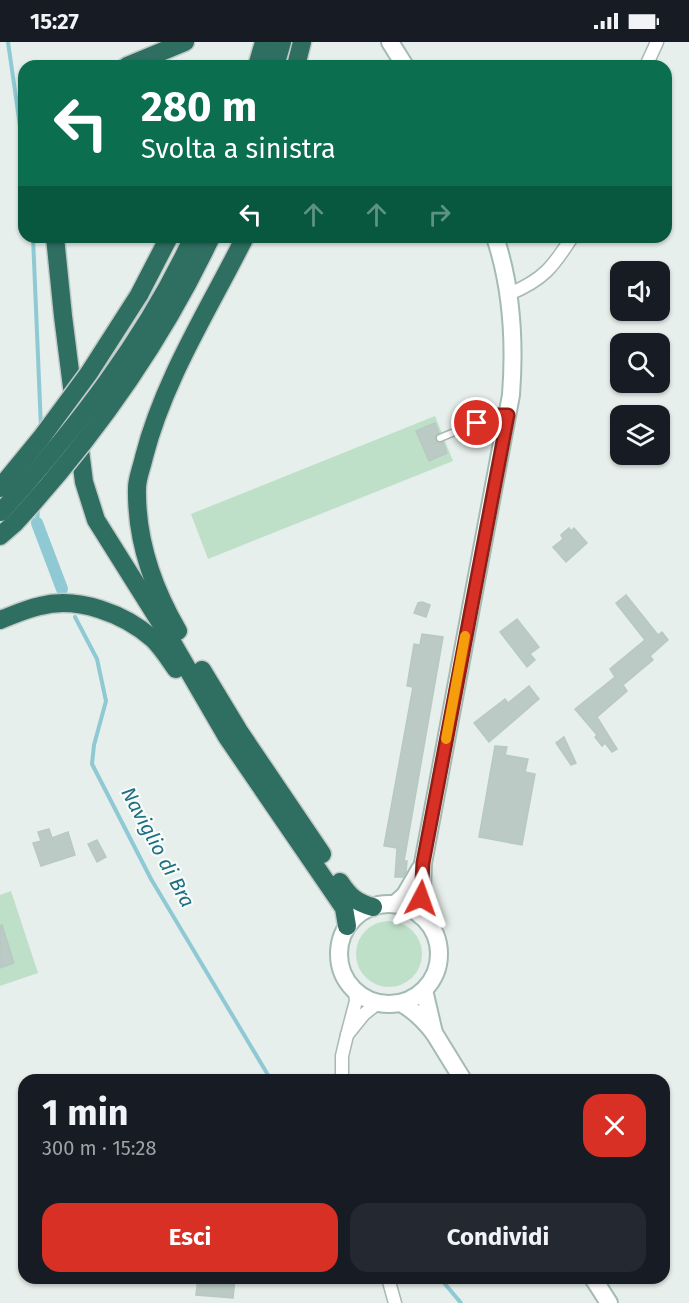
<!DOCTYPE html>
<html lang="it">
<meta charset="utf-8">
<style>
:root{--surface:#171b24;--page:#242831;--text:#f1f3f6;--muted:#9ea1a6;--accent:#d93025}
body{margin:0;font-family:"Fira Sans",sans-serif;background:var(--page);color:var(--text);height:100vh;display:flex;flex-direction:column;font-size:22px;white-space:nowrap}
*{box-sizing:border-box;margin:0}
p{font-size:20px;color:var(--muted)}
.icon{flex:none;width:33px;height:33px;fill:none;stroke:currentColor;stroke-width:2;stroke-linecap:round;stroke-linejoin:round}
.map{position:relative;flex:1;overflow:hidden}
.side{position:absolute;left:18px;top:1032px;width:652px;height:210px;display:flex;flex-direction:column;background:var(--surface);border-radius:18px;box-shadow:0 2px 4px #0004}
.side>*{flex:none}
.banner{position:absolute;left:18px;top:18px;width:654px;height:183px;border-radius:18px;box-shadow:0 2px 4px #0004;background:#0b6e4f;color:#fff;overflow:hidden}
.buttons{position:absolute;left:610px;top:219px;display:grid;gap:12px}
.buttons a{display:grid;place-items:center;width:60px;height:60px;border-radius:12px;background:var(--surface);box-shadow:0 2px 4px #0004;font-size:30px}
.pin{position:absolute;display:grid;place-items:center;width:51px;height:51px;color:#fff;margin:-26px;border:3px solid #fff;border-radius:50%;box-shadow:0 2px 6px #0007}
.me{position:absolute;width:66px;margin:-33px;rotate:4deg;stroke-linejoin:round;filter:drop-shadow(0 0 4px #0008)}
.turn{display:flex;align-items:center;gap:21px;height:126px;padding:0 24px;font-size:27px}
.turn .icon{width:78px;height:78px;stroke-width:2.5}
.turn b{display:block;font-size:42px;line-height:51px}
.lanes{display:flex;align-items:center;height:57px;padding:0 24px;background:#0003;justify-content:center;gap:30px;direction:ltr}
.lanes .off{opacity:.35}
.round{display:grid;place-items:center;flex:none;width:63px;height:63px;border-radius:18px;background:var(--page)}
.summary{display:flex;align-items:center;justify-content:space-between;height:102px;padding:0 24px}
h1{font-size:36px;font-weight:700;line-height:45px}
.action{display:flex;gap:12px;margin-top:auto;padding:12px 24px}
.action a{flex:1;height:69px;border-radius:18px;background:var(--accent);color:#fff;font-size:24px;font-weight:700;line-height:69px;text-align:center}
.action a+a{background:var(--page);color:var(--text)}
.status{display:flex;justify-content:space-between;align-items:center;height:42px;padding:0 30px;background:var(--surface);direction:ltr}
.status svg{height:16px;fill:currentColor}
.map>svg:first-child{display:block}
.green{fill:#bfe0c8}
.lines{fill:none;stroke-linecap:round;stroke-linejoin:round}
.stream{stroke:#8ec9d4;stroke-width:4}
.canal{stroke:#8ec9d4;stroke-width:12}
.building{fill:#bbcac4;stroke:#b8c9c2;stroke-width:1.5}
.lane-casing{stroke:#a8b8b2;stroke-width:9}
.street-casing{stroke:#a8b8b2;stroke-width:15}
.secondary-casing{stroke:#a4bbb3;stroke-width:20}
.highway-casing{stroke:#c2cac8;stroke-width:21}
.lane{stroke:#fff;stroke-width:6}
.street{stroke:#fff;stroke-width:12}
.secondary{stroke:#fff;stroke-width:16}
.highway{stroke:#2f6f62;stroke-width:18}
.highway-bridge-casing{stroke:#c2cac8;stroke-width:21;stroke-linecap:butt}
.highway-bridge{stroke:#2f6f62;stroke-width:18}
.route-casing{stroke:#8d1f18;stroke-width:15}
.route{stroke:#d93025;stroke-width:10}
.slow{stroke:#f59e0b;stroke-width:10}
.labels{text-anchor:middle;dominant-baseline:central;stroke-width:4.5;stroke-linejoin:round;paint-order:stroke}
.water-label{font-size:20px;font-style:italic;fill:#1c6f80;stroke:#f7fbf9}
</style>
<div class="status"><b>15:27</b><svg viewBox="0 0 49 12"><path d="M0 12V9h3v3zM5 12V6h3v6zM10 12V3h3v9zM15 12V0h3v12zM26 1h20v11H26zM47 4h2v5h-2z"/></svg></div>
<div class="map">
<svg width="689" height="1261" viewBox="0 0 689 1261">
<rect width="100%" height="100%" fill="#e6efeb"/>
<g class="green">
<path d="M435,374L453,419L208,517L191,472Z"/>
<path d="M11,849L38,931L0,944V853Z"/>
<circle cx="389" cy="912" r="33"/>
</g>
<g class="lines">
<g class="stream">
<path d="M8,0L24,112"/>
<path d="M33,195L41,386"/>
<path d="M37,481L38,466"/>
<path d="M75,575L97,617L106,659L94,703L92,722L151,837L271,1038"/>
<path d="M440,1236L461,1261"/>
</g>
<path class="canal" d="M37,481L62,547"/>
</g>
<g class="building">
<path d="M435,381L439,391L436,393L435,397L439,401L443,400L447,411L429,419L416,389Z"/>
<path d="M569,486L571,489L574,486L587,501L566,520L553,505L563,497L561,493Z"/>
<path d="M626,553L658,593L662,590L668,598L650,614L653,618L623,643L627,649L597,675L617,707L612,710L605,701L602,704L595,695L597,693L575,667L615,635L610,627L645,598L616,561Z"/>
<path d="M422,560L430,563L426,575L414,571L418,561Z"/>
<path d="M517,577L539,605L530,612L535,618L527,625L500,590Z"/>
<path d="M422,592L443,595L404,819H407L406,830L403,835H395L397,806L384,804L413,645L407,644L414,602L420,603Z"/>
<path d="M529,644L539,657L489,700L474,681L505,657L508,661Z"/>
<path d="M564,695L576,721L571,723L556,701Z"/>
<path d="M495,704L507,705L505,713L528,717L525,730L535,732L522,803L479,795Z"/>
<path d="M49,787L52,796L68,790L75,813L41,824L33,801L41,799L38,790Z"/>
<path d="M97,798L106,815L97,820L88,802Z"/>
<path d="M2,883L14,921L0,926V884Z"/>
<path d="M198,1236H235L233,1256L196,1253Z"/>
</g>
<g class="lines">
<g class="lane-casing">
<path id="lane" d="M440,396L495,373H507"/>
</g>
<g class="street-casing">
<g id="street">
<path d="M646,24L657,0"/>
<path d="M509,252C543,238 553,225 572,195"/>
<path d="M355,949L356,959L347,993L364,972L378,961"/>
<path d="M342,1038V1014L347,993"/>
<path d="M388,1236L395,1261"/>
</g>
</g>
<g class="secondary-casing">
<g id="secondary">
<path d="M390,0L405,24"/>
<path d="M395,862L405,853L420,827"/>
<circle cx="389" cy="912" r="50"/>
<path d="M421,874L423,821L511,353C515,300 512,246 495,195"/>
<path d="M401,961C415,969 424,978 434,991L424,948"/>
<path d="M434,991L463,1038"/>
<path d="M593,1236L609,1261"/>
</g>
</g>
<g class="highway-casing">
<g id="highway">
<path d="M127,24L185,0"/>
<path d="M257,24L264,0"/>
<path d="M275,24L282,0"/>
<path d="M296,24L302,0"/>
<path d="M55,195L63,274L84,440L96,478L165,588L227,695L344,866L347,884"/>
<path d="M139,253L169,195"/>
<path d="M0,494L15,481"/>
<path d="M0,578C13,573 26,567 40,564C78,554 125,572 153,597C162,606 169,617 176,627"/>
<path d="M178,589C153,546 136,497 137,446C137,436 142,425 144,415C164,337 209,267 245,195"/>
<path d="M202,628L237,686"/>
<path d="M230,676L322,812"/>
<path d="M340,840C349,854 357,861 373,865"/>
</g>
</g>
<use href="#lane" class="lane"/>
<use href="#street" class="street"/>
<use href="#secondary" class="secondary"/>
<use href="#highway" class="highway"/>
<g class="highway-bridge-casing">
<g id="highway-bridge">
<path d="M0,446L41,396L89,331L139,253"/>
<path d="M1,470C76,386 146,297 193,195"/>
<path d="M15,481C94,395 161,301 211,195"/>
</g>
</g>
<use href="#highway-bridge" class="highway-bridge"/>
</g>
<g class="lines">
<g class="route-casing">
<path id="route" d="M421,856L423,821L508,373H495L477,381"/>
</g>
<use href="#route" class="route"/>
<path class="slow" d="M446,697L465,594"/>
</g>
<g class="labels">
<g class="water-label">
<text transform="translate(158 805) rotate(62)">Naviglio di Bra</text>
</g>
</g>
</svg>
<div class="buttons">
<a><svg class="icon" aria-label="sound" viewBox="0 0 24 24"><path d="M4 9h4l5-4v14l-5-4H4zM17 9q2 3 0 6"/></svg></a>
<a><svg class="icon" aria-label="search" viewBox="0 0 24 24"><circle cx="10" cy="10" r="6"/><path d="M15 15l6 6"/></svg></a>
<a><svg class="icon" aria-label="layers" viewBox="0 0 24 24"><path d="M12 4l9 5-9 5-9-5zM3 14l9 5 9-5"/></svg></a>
</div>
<div class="pin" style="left:477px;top:381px;background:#d93025"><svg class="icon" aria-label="arrive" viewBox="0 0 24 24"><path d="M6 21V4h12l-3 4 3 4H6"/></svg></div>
<svg class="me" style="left:421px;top:856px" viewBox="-20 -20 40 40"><path d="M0-17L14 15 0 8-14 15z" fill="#d93025" stroke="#fff" stroke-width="4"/></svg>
<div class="banner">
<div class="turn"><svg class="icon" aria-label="left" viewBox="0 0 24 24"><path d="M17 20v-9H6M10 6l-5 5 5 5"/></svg><div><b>280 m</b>Svolta a sinistra</div></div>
<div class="lanes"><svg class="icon" aria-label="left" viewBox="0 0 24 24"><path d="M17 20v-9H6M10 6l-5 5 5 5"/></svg><svg class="icon off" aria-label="ahead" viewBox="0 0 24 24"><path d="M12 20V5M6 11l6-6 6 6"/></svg><svg class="icon off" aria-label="ahead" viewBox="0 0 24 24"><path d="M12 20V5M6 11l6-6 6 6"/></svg><svg class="icon off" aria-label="right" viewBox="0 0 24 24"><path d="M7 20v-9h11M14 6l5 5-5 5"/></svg></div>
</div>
<section class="side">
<div class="summary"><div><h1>1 min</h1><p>300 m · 15:28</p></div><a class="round" style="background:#d93025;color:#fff"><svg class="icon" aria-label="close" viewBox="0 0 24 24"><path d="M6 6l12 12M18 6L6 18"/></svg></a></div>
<div class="action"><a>Esci</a><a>Condividi</a></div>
</section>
</div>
